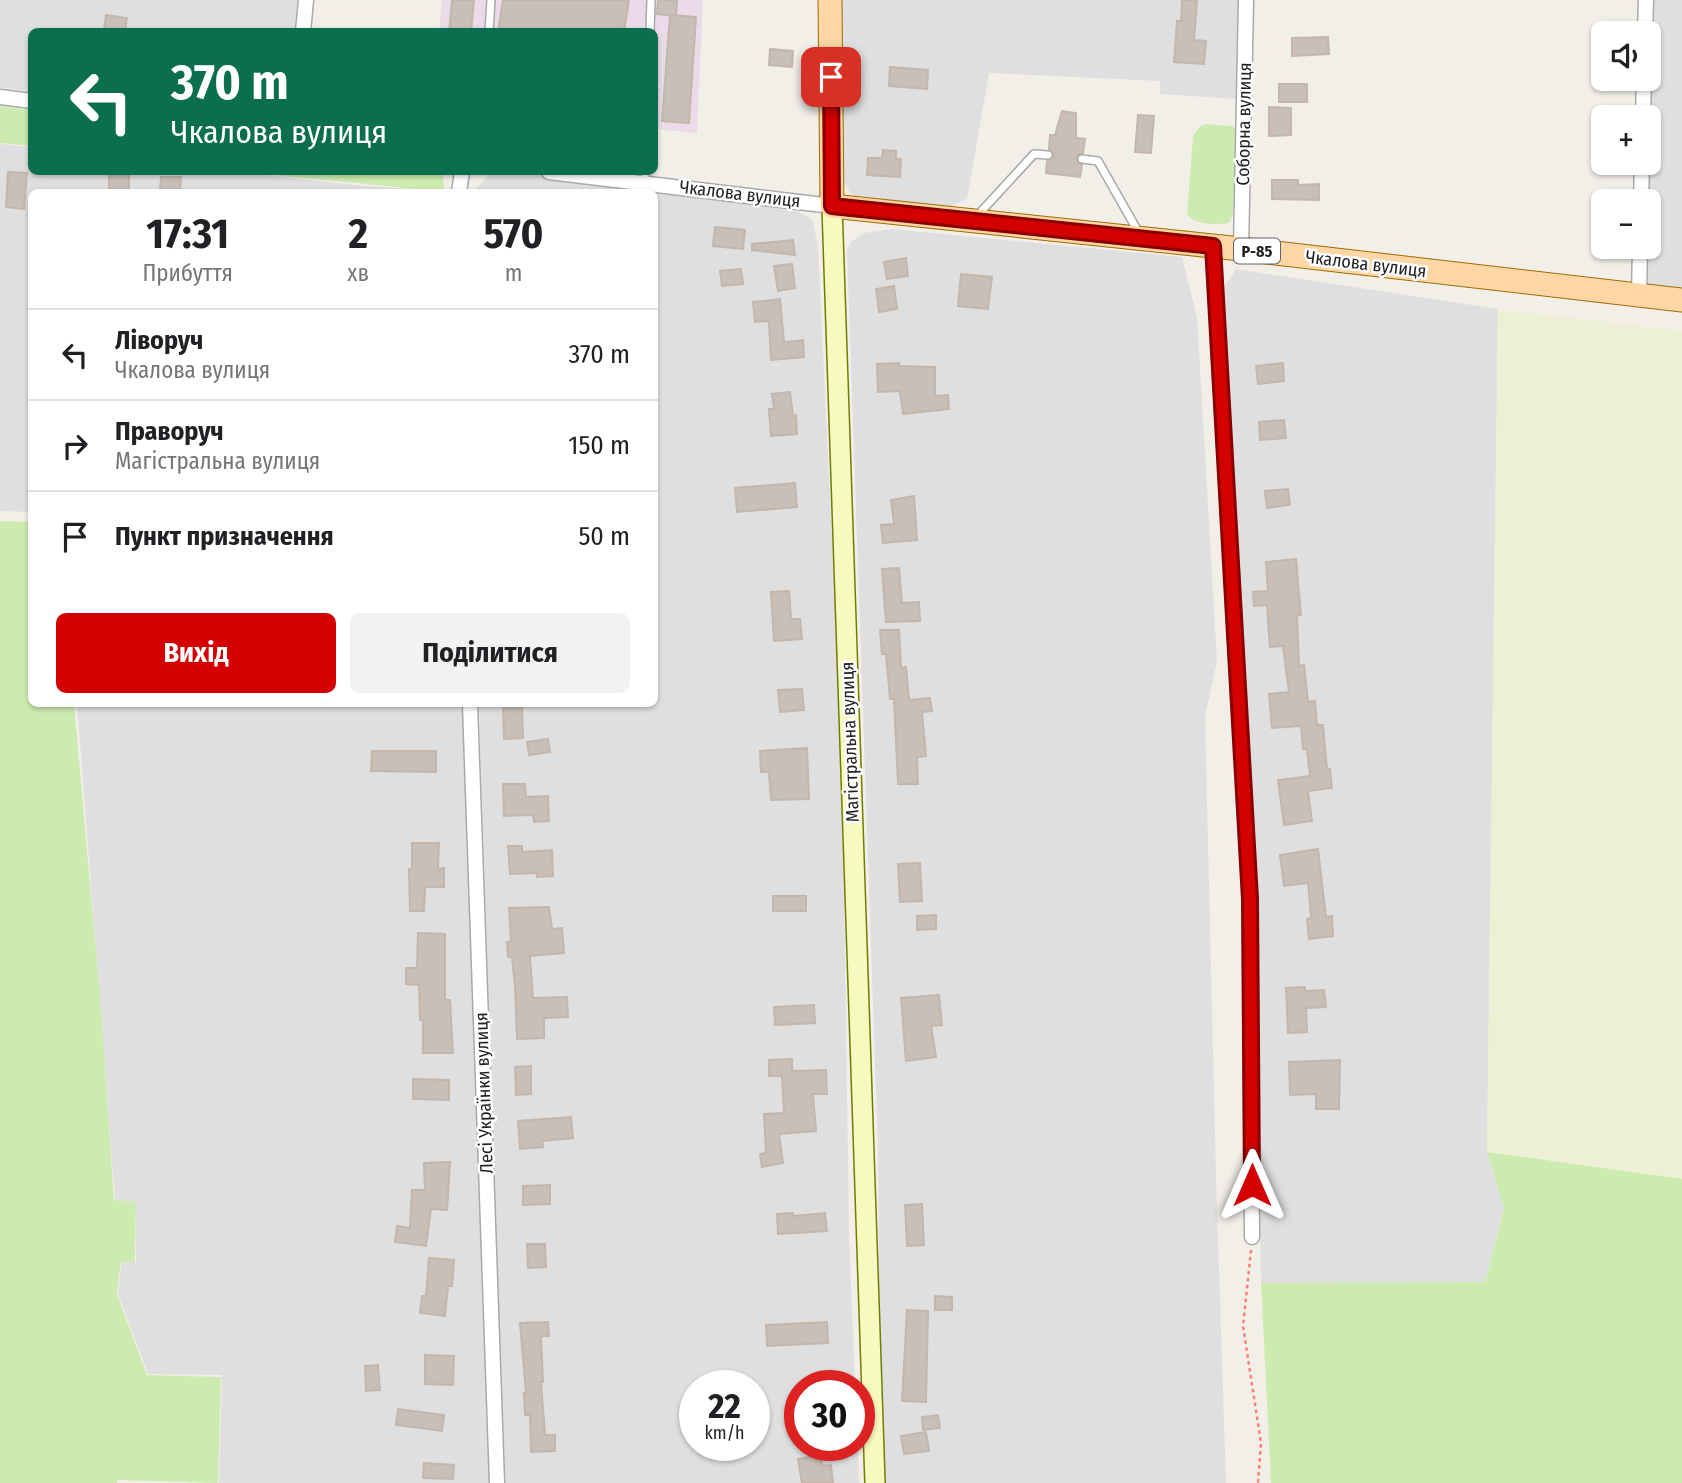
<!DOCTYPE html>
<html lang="uk">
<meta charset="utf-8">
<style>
:root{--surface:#fff;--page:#f2f2f2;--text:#202124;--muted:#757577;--line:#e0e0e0;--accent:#d40000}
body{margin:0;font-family:"Fira Sans Condensed",sans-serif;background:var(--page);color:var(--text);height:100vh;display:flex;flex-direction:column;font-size:26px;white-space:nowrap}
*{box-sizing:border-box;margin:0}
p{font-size:23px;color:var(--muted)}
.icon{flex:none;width:38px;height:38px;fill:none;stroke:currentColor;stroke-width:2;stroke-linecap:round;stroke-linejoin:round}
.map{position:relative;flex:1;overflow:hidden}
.panel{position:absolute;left:28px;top:189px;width:630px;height:518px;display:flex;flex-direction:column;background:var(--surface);border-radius:10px;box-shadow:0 2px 5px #0004}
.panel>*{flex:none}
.guide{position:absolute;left:28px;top:28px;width:630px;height:147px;border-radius:10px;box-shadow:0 2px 5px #0004;background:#0b6e4f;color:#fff;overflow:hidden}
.buttons{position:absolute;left:1591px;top:21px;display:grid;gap:14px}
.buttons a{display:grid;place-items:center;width:70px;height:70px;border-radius:10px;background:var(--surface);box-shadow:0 2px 5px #0004;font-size:35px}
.speed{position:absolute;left:679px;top:1370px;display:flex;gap:14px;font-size:35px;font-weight:700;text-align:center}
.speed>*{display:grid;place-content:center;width:91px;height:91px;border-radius:50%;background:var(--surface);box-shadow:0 2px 5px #0004;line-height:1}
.speed small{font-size:18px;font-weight:400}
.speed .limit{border:10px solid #d22;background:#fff;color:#111}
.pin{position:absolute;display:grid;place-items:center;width:60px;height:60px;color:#fff;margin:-30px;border-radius:14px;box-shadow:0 4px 10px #0006}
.me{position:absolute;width:77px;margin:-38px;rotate:0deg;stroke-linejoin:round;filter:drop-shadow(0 0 5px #0008)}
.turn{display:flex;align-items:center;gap:24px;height:147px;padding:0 28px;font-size:32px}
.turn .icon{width:91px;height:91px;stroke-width:2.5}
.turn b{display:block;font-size:49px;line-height:60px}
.eta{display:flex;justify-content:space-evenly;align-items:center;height:119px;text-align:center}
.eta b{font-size:42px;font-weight:700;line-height:49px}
.cta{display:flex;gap:14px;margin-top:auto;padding:14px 28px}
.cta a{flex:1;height:80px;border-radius:10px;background:var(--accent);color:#fff;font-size:28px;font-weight:700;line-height:80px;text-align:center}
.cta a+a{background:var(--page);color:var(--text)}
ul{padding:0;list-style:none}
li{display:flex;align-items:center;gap:21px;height:91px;padding:0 28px;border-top:2px solid var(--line)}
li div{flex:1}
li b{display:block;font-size:26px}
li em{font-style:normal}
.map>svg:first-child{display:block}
.residential{fill:#e0dfdf;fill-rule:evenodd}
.industrial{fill:#ebdbe8}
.farmland{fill:#eef0d5}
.grass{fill:#cdebb0}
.building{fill:#c7bfb8;stroke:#c4b6ab;stroke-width:2}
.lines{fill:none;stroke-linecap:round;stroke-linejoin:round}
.service-casing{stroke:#a9a9a9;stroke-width:10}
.minor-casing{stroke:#a9a9a9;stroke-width:17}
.secondary-casing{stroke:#707d05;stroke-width:22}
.primary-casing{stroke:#a06b00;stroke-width:25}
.path{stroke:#fa8072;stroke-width:2.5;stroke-dasharray:3.5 3.5;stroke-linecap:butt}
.service{stroke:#fff;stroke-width:7}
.minor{stroke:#fff;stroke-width:14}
.secondary{stroke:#f7fabf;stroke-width:19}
.primary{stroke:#fcd6a4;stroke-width:23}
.route-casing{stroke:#8a0000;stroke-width:18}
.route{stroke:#d40000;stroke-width:12}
.labels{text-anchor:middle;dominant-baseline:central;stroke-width:5;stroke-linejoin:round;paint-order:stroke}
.shield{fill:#fff;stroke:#646464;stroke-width:2}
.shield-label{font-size:16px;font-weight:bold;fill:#222}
.street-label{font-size:18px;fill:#222;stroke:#fff}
</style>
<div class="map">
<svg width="1682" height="1483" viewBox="0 0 1682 1483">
<rect width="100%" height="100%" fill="#f2efe9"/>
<g class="residential">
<path d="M0,0H297L295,31L32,32L31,91L0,88Z"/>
<path d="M841,0H1239L1236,99L1160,94V81L989,73L967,199L949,207L859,197L851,194L845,184L842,174Z"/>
<path d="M1652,0H1682V289L1644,285L1645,247H1648V201H1646Z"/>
<path d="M0,144L31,147L32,172H236L356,185L445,192H32L31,512L0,511Z"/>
<path d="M498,172H519L798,211L813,221L818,248L842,744L849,1233L855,1386H800V1446H858L859,1483H504L479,704H654V192H473L490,174ZM695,1386H754V1446H695Z"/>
<path d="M892,229L1182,257L1197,317L1217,661L1205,717L1216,1176L1226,1483H884L879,1305L878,1148L847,250L852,241L864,233Z"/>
<path d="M1236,269L1498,309L1487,1152L1504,1208L1485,1282L1261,1283L1254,900L1221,292Z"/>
<path d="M77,704H463L489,1483H219L222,1375L148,1374L118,1294L122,1262H136V1202L115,1200Z"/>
</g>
<path class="industrial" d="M442,0H703L697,133L655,129L654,32H439Z"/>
<path class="farmland" d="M1498,309L1682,331V1179L1487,1152Z"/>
<g class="grass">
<path d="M0,106L31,110V146L0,143Z"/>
<path d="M1207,124L1232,126L1236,129L1237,134L1233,215L1229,223C1216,225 1196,225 1187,215L1193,136L1200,126Z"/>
<path d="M246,172H442L445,192Z"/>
<path d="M0,521L31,522L32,704H74L101,1007L114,1200L136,1202L135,1262H121L117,1294L147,1375L221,1377L218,1483L118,1480L117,1483H0Z"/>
<path d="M1487,1152L1682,1179V1483H1271L1261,1283L1485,1282L1504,1208Z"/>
</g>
<g class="building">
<path d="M452,0H474L471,32H449Z"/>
<path d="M503,0H629L624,32H498Z"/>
<path d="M658,0H677L676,16L657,14Z"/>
<path d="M1182,0H1197L1194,40L1206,41L1204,64L1174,62L1177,21H1181Z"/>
<path d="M106,15L127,18L125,32L104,30Z"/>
<path d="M670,15L696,17L689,123L662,121Z"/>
<path d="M1328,37L1329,54L1292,56V38Z"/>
<path d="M770,49L793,51L792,67L769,65Z"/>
<path d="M890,67L928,70L927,89L889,86Z"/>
<rect x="1279" y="84" width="28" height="18"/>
<path d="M1269,107L1291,108V135L1269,136Z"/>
<path d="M1062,111L1076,113V138L1085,139L1083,153L1078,155L1076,159L1082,165L1080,177L1046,173L1047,161L1054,156L1053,152L1049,149L1050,135H1055Z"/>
<path d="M1138,115L1154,116L1151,153L1135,152Z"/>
<path d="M883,150L896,151V159H901L900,177L867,175L868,158H882Z"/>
<path d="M8,172L27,173L24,209L6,207Z"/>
<rect x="109" y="172" width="20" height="20"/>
<path d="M161,177H181L180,192H160Z"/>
<path d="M1272,180H1298V185L1319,184V200L1272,199Z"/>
<path d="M715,227L745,230L743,249L713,246Z"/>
<path d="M793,240L795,255L752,250V244Z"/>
<path d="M906,258L908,276L887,279L884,262Z"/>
<path d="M792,264L795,288L778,291L774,266Z"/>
<path d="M741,269L743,284L722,286L720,271Z"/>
<path d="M961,274L992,277L988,309L958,306Z"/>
<path d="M894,286L897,309L879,312L876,289Z"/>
<path d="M780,299L784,342L803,340L804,357L771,360L769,321L755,322L753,302Z"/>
<path d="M899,363V366L935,367V396L948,395L949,409L903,414L900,391L878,392L877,364Z"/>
<path d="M1283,363L1284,381L1258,384L1256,366Z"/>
<path d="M790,392L793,416L796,415L797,434L771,436L769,409H774L772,394Z"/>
<path d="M1284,420L1286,438L1260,440L1259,422Z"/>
<path d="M795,483L797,507L737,512L735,488Z"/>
<path d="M1288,489L1290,505L1267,508L1265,491Z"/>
<path d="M914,496L917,540L883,543L881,525L894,524L891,500Z"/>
<path d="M1296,559L1301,615H1297L1299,666L1304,665L1308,702L1315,701L1317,725H1323L1327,769H1330L1332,788L1308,791L1312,821L1284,825L1278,780L1310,776L1307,749H1303L1301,726L1272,728L1269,694L1289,692L1283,646L1270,647L1267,605L1254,606L1253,592L1268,591L1266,562Z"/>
<path d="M899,568L902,603L919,602L920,621L886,622L882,569Z"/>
<path d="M789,591L791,619H800L802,639L774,641L771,592Z"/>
<path d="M880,630H899L901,668L906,667L909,700L930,698L932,711L922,712L926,756L917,757L918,784H898L894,699H890L886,654H882Z"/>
<path d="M802,689L804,710L780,712L778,690Z"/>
<path d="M503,704H522L523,738L504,739Z"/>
<path d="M548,739L550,752L529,755L527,742Z"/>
<path d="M807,748L809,799L771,800L769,772H761L760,751Z"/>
<path d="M372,751H436V772L371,771Z"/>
<path d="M503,784H525L526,797L548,796L549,821L534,822L533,815L504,816Z"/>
<path d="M412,843H439L438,869L444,868V887H425L424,911H410L409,869H412Z"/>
<path d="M508,846H522V852L552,850L553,876L537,877V873L510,874Z"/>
<path d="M1318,849L1326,917L1332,916L1333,936L1309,939L1307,919L1311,918L1308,883L1284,886L1280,855Z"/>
<path d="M920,863L922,901L900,902L898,864Z"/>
<rect x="773" y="896" width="33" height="15"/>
<path d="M549,907L552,929L562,928L564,953L530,956L533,998L567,997L568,1017L544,1018V1038L517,1039L515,987L512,957H508L507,942L511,941L509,908Z"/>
<path d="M936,915V929L917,930V916Z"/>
<path d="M418,933L445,934V1000H450L453,1053H423V1020H420L419,985L406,984V968H417Z"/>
<path d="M1305,987V991L1324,990L1326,1007L1306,1008L1307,1032L1288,1033L1286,988Z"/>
<path d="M939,995L942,1025L931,1026L936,1057L906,1061L901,998Z"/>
<path d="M814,1005L815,1023L775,1025L774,1007Z"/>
<path d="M792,1059V1071L826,1070L827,1094H813L816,1131L779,1134L783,1163L762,1167L760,1154L766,1153L764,1114L784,1113L782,1076H769V1060Z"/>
<path d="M1340,1060L1339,1109H1316V1094L1290,1095L1289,1062Z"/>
<path d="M531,1066V1094L516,1095L515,1067Z"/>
<path d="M413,1079L449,1080V1100L413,1099Z"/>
<path d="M571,1117L573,1138L542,1141L543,1147L520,1149L518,1121Z"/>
<path d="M450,1162L447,1210L431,1209L426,1246L395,1242L397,1226L410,1228L412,1190H425L424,1163Z"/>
<path d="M550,1185V1204L523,1205V1186Z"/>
<path d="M922,1204L924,1245L907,1246L905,1205Z"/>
<path d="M793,1213V1216L825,1213L827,1231L778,1234L777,1214Z"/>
<path d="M527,1244H545L546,1267L528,1268Z"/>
<path d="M429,1258L454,1260L452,1286H448L445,1316L420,1313L422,1296H426Z"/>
<path d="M935,1296L952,1297V1310H935Z"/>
<path d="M907,1310L928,1311L926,1402L902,1401Z"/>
<path d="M548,1322L549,1336H541L543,1382H541L545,1435H555V1451L531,1452L530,1415H525L524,1393H526L520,1323Z"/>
<path d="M827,1322L828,1343L767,1346L766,1325Z"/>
<path d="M425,1355L454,1356L453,1385L425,1384Z"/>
<path d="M378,1365L380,1390L366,1391L365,1366Z"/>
<path d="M398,1409L444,1415L442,1431L396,1425Z"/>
<path d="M938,1415L940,1428L923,1430L922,1417Z"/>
<path d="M926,1432L929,1451L904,1454L901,1436Z"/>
<path d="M820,1455L822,1466L831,1465L833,1483H802L798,1459Z"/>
<path d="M424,1463L454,1465L453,1479L423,1478Z"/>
</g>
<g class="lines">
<g class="service-casing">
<g id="service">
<path d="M489,32L491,0"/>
<path d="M650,32L651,0"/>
<path d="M1082,159L1098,161L1140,235"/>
<path d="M645,183V172"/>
<path d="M978,215L1034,154L1048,155"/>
</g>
</g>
<g class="minor-casing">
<g id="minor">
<path d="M303,32L306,0"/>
<path d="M1645,33L1646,0"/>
<path d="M0,97L32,101"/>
<path d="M1643,117L1644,79"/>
<path d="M549,172L832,206"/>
<path d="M459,192L462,172"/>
<path d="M1641,201L1642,163"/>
<path d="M1213,246L1250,899L1252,1237"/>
<path d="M1241,249L1246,0"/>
<path d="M1639,295L1640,247"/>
<path d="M470,704L497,1483"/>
</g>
</g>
<g class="secondary-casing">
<path id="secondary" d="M832,206L875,1483"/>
</g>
<g class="primary-casing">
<path id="primary" d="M830,0L832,206L1241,249L1682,300"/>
</g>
<path class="path" d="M1251,1250L1243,1326L1261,1443L1258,1483"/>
<use href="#service" class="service"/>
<use href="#minor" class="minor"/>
<use href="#secondary" class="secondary"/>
<use href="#primary" class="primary"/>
</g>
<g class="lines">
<g class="route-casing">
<path id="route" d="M831,77L832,206L1213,246L1250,899L1252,1185"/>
</g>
<use href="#route" class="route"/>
</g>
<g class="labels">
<rect class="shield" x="1234" y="238.5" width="46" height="25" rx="5"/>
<g class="shield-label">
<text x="1257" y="251">Р-85</text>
</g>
<g class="street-label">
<text transform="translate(1244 124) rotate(-89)">Соборна вулиця</text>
<text transform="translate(740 194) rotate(7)">Чкалова вулиця</text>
<text transform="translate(1366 264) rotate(7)">Чкалова вулиця</text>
<text transform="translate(850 742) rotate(-92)">Магістральна вулиця</text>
<text transform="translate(484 1093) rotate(-92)">Лесі Українки вулиця</text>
</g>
</g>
</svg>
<div class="buttons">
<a><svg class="icon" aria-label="sound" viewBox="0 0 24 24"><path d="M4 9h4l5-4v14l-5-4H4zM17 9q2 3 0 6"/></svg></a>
<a>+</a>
<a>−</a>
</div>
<div class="speed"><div>22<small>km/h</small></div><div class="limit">30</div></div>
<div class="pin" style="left:831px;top:77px;background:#d93025"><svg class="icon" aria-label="arrive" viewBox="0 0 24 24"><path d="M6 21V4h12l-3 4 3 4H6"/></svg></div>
<svg class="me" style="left:1252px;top:1185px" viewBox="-20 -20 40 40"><path d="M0-17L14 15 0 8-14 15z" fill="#d40000" stroke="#fff" stroke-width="4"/></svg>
<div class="guide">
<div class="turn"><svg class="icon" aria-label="left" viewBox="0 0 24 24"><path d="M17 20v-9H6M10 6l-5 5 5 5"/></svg><div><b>370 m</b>Чкалова вулиця</div></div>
</div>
<section class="panel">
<div class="eta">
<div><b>17:31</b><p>Прибуття</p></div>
<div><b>2</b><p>хв</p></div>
<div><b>570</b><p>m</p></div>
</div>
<ul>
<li><svg class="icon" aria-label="left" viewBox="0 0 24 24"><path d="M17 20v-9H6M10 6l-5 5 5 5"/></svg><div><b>Ліворуч</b><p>Чкалова вулиця</p></div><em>370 m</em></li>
<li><svg class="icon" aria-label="right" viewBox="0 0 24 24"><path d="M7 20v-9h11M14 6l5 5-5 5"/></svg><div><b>Праворуч</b><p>Магістральна вулиця</p></div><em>150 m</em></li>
<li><svg class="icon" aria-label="arrive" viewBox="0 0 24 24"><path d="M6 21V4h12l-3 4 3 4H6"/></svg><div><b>Пункт призначення</b></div><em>50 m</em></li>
</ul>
<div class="cta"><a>Вихід</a><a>Поділитися</a></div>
</section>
</div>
